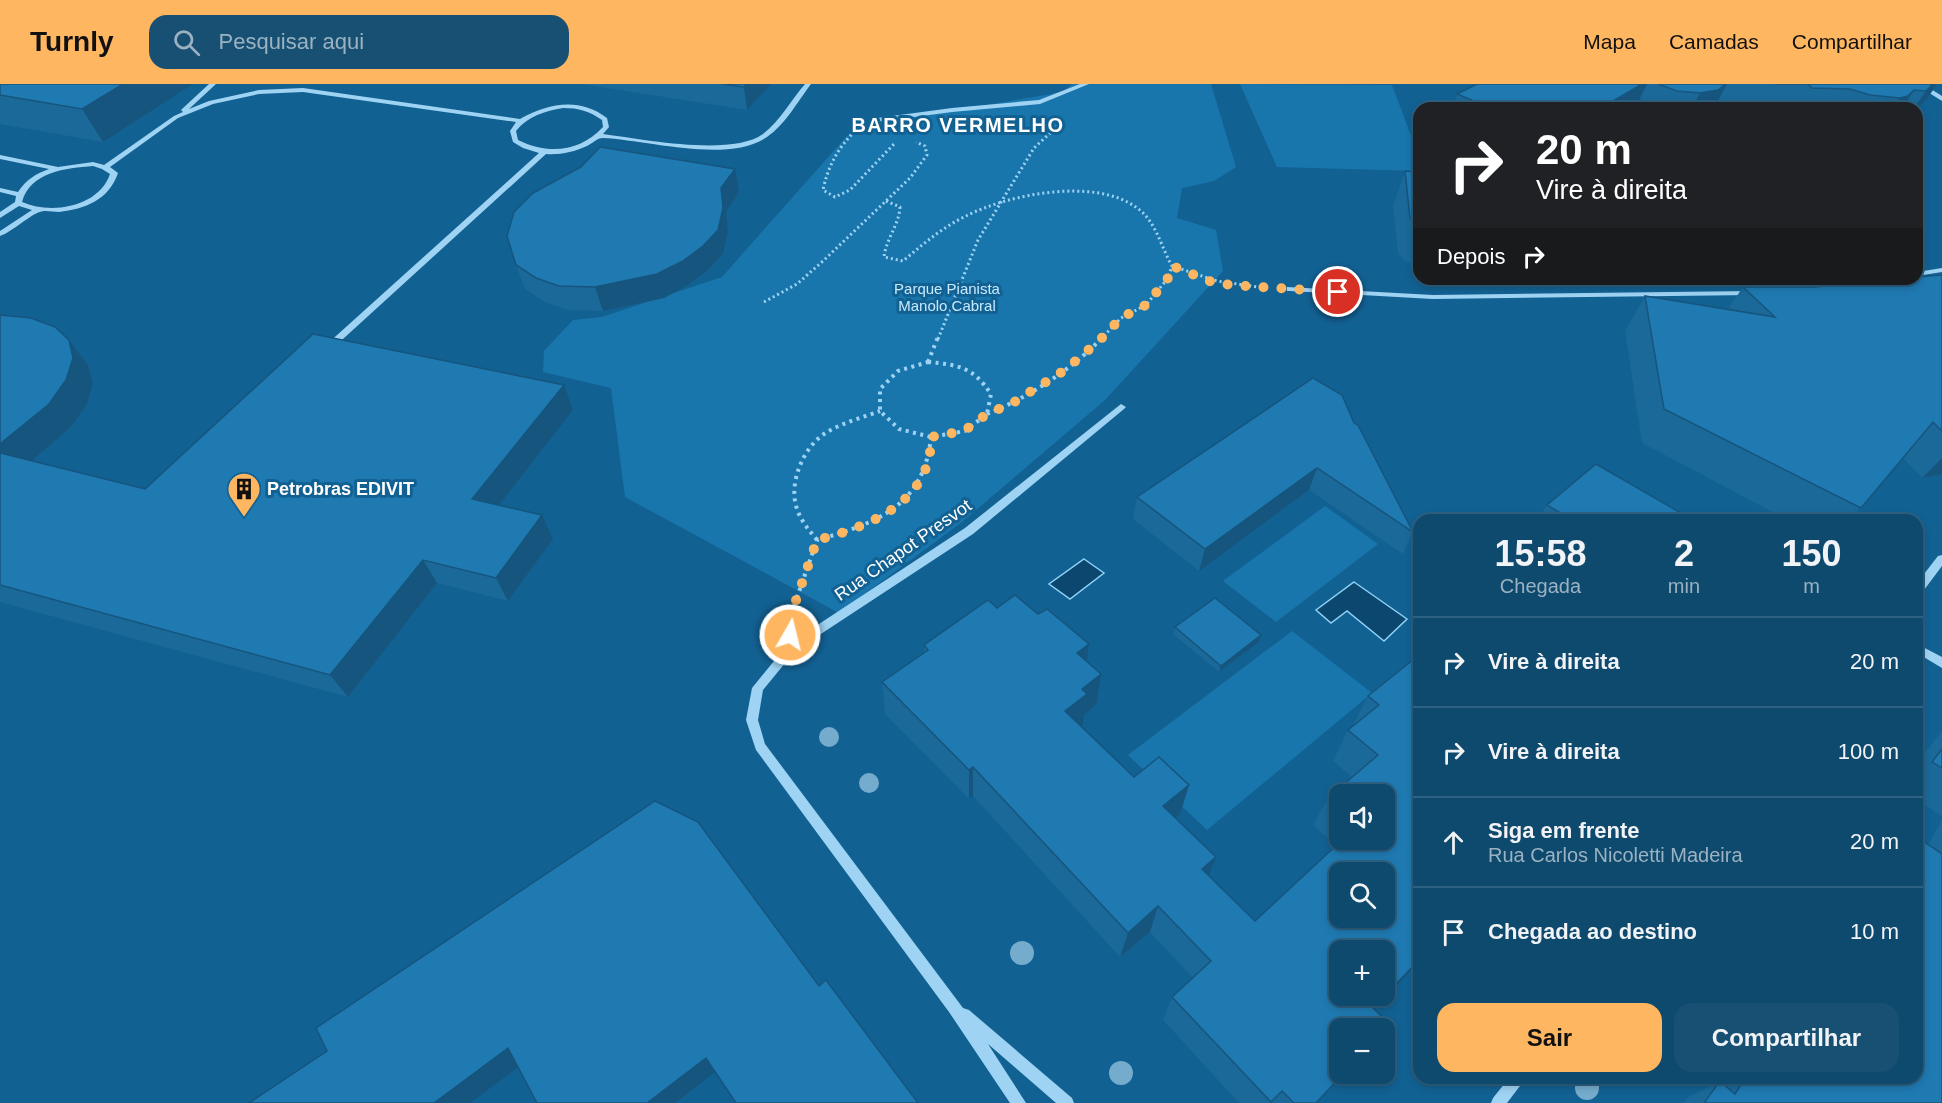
<!DOCTYPE html>
<html lang="pt">
<meta charset="utf-8">
<style>
:root{--surface:#0e496e;--page:#175073;--text:#f1f3f6;--muted:#9bb2c2;--line:#2e6181;--accent:#ffb660}
body{margin:0;font-family:Helvetica,sans-serif;background:var(--page);color:var(--text);height:100vh;display:flex;flex-direction:column;font-size:22px;white-space:nowrap}
*{box-sizing:border-box;margin:0}
p{font-size:20px;color:var(--muted)}
.icon{flex:none;width:33px;height:33px;fill:none;stroke:currentColor;stroke-width:2;stroke-linecap:round;stroke-linejoin:round}
.map{position:relative;flex:1;overflow:hidden}
.panel{position:absolute;left:1413px;top:430px;width:510px;height:570px;display:flex;flex-direction:column;background:var(--surface);border-radius:18px;box-shadow:0 3px 9px #0003,0 0 0 2px var(--line)}
.panel>*{flex:none}
.hud{position:absolute;left:1413px;top:18px;width:510px;height:183px;border-radius:18px;box-shadow:0 3px 9px #0003,0 0 0 2px var(--line);background:#202124;color:#fff;overflow:hidden}
.tools{position:absolute;left:1329px;top:700px;display:grid;gap:12px}
.tools a{display:grid;place-items:center;width:66px;height:66px;border-radius:12px;background:var(--surface);box-shadow:0 3px 9px #0003,0 0 0 2px var(--line);font-size:30px}
.pin{position:absolute;display:grid;place-items:center;width:51px;height:51px;color:#fff;margin:-26px;border:3px solid #fff;border-radius:50%;box-shadow:0 2px 6px #0007}
.me{position:absolute;width:66px;margin:-33px;rotate:8deg;stroke-linejoin:round;filter:drop-shadow(0 0 4px #0008)}
.turn{display:flex;align-items:center;gap:21px;height:126px;padding:0 24px;font-size:27px}
.turn .icon{width:78px;height:78px;stroke-width:2.5}
.turn b{display:block;font-size:42px;line-height:51px}
.then{display:flex;align-items:center;height:57px;padding:0 24px;background:#0003;gap:12px;font-size:22px}
.eta{display:flex;justify-content:space-evenly;align-items:center;height:102px;text-align:center}
.eta b{font-size:36px;font-weight:800;line-height:42px}
.action{display:flex;gap:12px;margin-top:auto;padding:12px 24px}
.action a{flex:1;height:69px;border-radius:18px;background:var(--accent);color:#111;font-size:24px;font-weight:800;line-height:69px;text-align:center}
.action a+a{background:var(--page);color:var(--text)}
ul{padding:0;list-style:none}
li{display:flex;align-items:center;gap:18px;height:90px;padding:0 24px;border-top:2px solid var(--line)}
li div{flex:1}
li b{display:block;font-size:22px}
li em{font-style:normal}
header{display:flex;align-items:center;gap:36px;box-sizing:border-box;height:84px;padding:0 30px;background:var(--accent);color:#111}
header strong{font-size:28px}
nav{display:flex;gap:33px;margin-inline-start:auto;font-size:21px}
.search{width:420px;height:54px;background:var(--page);display:flex;align-items:center;gap:15px;box-sizing:border-box;padding:0 21px;border-radius:18px;color:var(--muted);font-size:22px}
.map>svg:first-child{display:block}
.green{fill:#1976ad}
.water{fill:#0b476f;stroke:#90d1f6;stroke-width:1.5}
.lines{fill:none;stroke-linecap:round;stroke-linejoin:round}
.path-far1{stroke:#9fd3f3;stroke-width:3;stroke-dasharray:2 3;stroke-linecap:butt}
.path{stroke:#9fd3f3;stroke-width:4;stroke-dasharray:3 4.5;stroke-linecap:butt}
.minor{fill:#9fd3f3;fill-rule:evenodd}
.tree{fill:#75accd}
.wall{fill:#1b6999;fill-rule:evenodd}
.shaded-wall{fill:#16557d}
.building{fill:#1f7ab2;stroke:#16557d;stroke-width:1.5;fill-rule:evenodd}
.route{stroke:#ffb660;stroke-width:10;stroke-dasharray:0 18}
.labels{text-anchor:middle;dominant-baseline:central;stroke-width:6;stroke-linejoin:round;paint-order:stroke}
.far-park-label{font-size:15px;fill:#c6e9fd;stroke:#126193}
.poi-label{font-size:18px;font-weight:bold;fill:#fff;stroke:#126193;text-anchor:start}
.street-label{font-size:18px;fill:#fff;stroke:#126193}
.far-district-label{font-size:20px;font-weight:bold;letter-spacing:1.5px;fill:#fff;stroke:#126193}
</style>
<header>
<strong>Turnly</strong>
<div class="search"><svg class="icon" aria-label="search" viewBox="0 0 24 24"><circle cx="10" cy="10" r="6"/><path d="M15 15l6 6"/></svg>Pesquisar aqui</div>
<nav><a>Mapa</a><a>Camadas</a><a>Compartilhar</a></nav>
</header>
<div class="map">
<svg width="1942" height="1019" viewBox="0 0 1942 1019">
<rect width="100%" height="100%" fill="#126193"/>
<g class="green">
<path d="M1072,0H1211L1236,83L1214,97L1182,104L1177,134L1216,146L1223,187L1105,316L962,438L839,529L625,413L611,304L543,288L544,267L573,236L602,233L722,193L854,44L1062,8Z"/>
<path d="M1240,0L1392,1L1419,73V87L1277,83Z"/>
<path d="M1325,422L1378,460L1276,538L1223,497Z"/>
<path d="M1292,547L1372,609L1207,746L1128,671Z"/>
</g>
<g class="water">
<path d="M1084,475L1104,489L1070,515L1049,500Z"/>
<path d="M1354,498L1407,535L1384,557L1347,527L1331,539L1316,526Z"/>
</g>
<g class="lines">
<g class="path-far1">
<path d="M855,47C838,64 828,82 823,106L835,113L850,106L894,60"/>
<path d="M886,117L900,123C899,141 886,155 884,173L903,177C923,160 943,143 966,132C1009,110 1096,93 1137,124C1156,137 1161,163 1172,182L1168,194L1146,221L1121,234L1101,255"/>
<path d="M1172,182L1217,197L1264,204"/>
<path d="M764,218L797,200L823,177L910,94L927,71L925,62L916,58"/>
<path d="M938,255L978,156L1034,64L1060,40"/>
</g>
<g class="path">
<path d="M928,278L938,253"/>
<path d="M928,278C959,281 973,283 991,310L987,330L965,347L931,353L899,345L880,327V305L898,287Z"/>
<path d="M987,330C1029,313 1071,286 1103,253"/>
<path d="M817,456C809,446 801,437 797,425C788,400 803,364 824,350C841,339 861,334 880,327"/>
<path d="M792,528L817,456C877,439 924,422 931,353"/>
</g>
<g class="minor">
<path d="M209,0H216L189,25L209,17L259,6L303,4L520,35C549,19 579,13 607,34L609,43L603,50C642,55 731,73 763,50C780,37 791,16 805,0H811C798,17 785,41 767,53C728,80 648,56 603,54C597,54 593,59 587,62C574,68 560,71 546,70L332,265H326V261L539,69L523,64L513,58L510,47L516,38L303,8L259,10L213,20L178,34L110,83L118,89C109,116 85,125 59,128C53,128 45,126 40,128C31,130 12,148 0,152V147L32,126L19,122L0,134V128L15,118L16,112L0,108V104L18,108C26,96 35,90 49,85L0,75V71L58,83L93,78L104,81L174,32L183,28L181,26L182,25ZM563,24C579,24 589,27 602,36L603,43C580,68 548,71 518,56L516,47C528,32 545,27 563,24ZM93,82L102,85L110,90C99,123 51,131 22,118C30,88 66,84 93,82Z"/>
<path d="M1080,0H1089L1040,20L952,28L877,38L874,36L877,34L952,24L1039,16Z"/>
<path d="M1915,0H1923L1942,12V17Z"/>
<path d="M1942,184V188L1917,192V188Z"/>
<path d="M1863,195H1884L1880,197L1839,203L1835,201L1839,199Z"/>
<path d="M1287,203L1433,211L1752,207L1756,209L1752,211L1433,215L1290,207H1287Z"/>
<path d="M1121,320L1126,323L1124,325L973,450L795,567L763,606L758,636L765,660L963,924L969,926L1072,1014L1074,1019H1056L988,960L1026,1019H1010L949,928L756,666L746,636L752,604L787,561L965,444Z"/>
<path d="M1942,471V482L1921,510L1917,511V499L1938,472Z"/>
<path d="M1917,560L1942,573V584L1917,569Z"/>
<path d="M1509,994H1526L1507,1019H1491L1493,1014Z"/>
</g>
</g>
<g class="tree">
<circle cx="829" cy="653" r="10"/>
<circle cx="869" cy="699" r="10"/>
<circle cx="1022" cy="869" r="12"/>
<circle cx="1121" cy="989" r="12"/>
<circle cx="1587" cy="1004" r="12"/>
</g>
<g class="wall">
<path d="M0,0H193L103,58L0,40Z"/>
<path d="M581,0H771L747,26Z"/>
<path d="M1477,0H1937L1926,16L1917,25V24H1452L1457,10Z"/>
<path d="M1405,87L1419,88V181L1405,177L1398,169L1393,122Z"/>
<path d="M739,108L726,128L728,148L723,170L708,186L688,201L664,214L603,227L568,226L545,218L525,205L516,181Z"/>
<path d="M1942,191V390L1922,394L1903,374L1849,436H1788L1642,359L1625,247L1645,212L1728,225L1743,203H1815Z"/>
<path d="M0,231L69,256L88,281L93,299L87,320L70,344L31,377L145,405L573,326L499,421L553,455L508,517L437,499L348,613L0,518Z"/>
<path d="M1354,339L1413,448L1403,470L1309,406L1199,487L1133,435L1137,413Z"/>
<path d="M1547,421L1693,436H1544L1539,434Z"/>
<path d="M997,524L1087,578L1096,621L1084,631L1083,641L1081,642L1134,693L1189,701L1180,730L1175,733L1209,792L1255,837L1336,762L1313,741L1329,713L1352,693L1333,677L1348,646L1352,643L1368,612L1419,571V878L1374,925L1316,1019H1239L1163,936L1172,913L1193,894L1150,848L1120,873L973,712L969,715L885,630L882,598L924,568V561ZM1340,711L1384,756H1340Z"/>
<path d="M1175,543L1261,551L1259,558L1219,588L1173,550Z"/>
<path d="M1942,647V732L1917,716V679Z"/>
<path d="M1942,736V1019H1683L1687,1014L1720,997L1721,998L1723,994H1917L1928,761Z"/>
</g>
<g class="shaded-wall">
<path d="M123,0H193L103,58L82,25Z"/>
<path d="M747,0H771L747,26L744,3Z"/>
<path d="M1642,0H1647L1635,24H1609L1613,17Z"/>
<path d="M1727,0L1714,24H1692L1700,9Z"/>
<path d="M1933,0H1937L1926,16L1917,25V24H1914L1926,7Z"/>
<path d="M1914,6L1902,24H1894L1900,14Z"/>
<path d="M735,85L739,108L726,128L728,148L723,170L708,186L688,201L664,214L603,227L595,203L721,104Z"/>
<path d="M69,256L88,281L93,299L87,320L70,344L15,391L0,376V360Z"/>
<path d="M564,301L573,326L485,439L472,415Z"/>
<path d="M1942,374V390L1922,394Z"/>
<path d="M1317,384L1309,406L1199,487L1205,465Z"/>
<path d="M542,431L553,455L508,517L496,494Z"/>
<path d="M423,476L437,499L348,613L330,591Z"/>
<path d="M1261,551L1259,558L1219,588L1221,582Z"/>
<path d="M1089,560L1085,592L1077,569Z"/>
<path d="M1101,590L1096,621L1084,631L1083,641L1062,658L1065,627L1082,605Z"/>
<path d="M973,683V712L969,715V686Z"/>
<path d="M1189,701L1180,730L1155,750L1163,722Z"/>
<path d="M1216,773L1205,800L1202,785Z"/>
<path d="M1158,822L1150,848L1120,873L1128,849Z"/>
<path d="M1419,876V878L1355,945L1373,924Z"/>
<path d="M508,964L524,979L470,1019H434Z"/>
<path d="M706,974L715,988L675,1019H647Z"/>
</g>
<g class="building">
<path d="M0,0H123L82,25L0,11Z"/>
<path d="M722,0H747L744,3Z"/>
<path d="M1477,0H1642L1613,17L1609,24H1481L1476,22L1481,20L1457,10Z"/>
<path d="M1658,0H1726L1718,6L1700,9L1677,7Z"/>
<path d="M1775,0H1933L1926,7L1914,6L1908,12L1900,14L1870,11L1850,5L1812,4L1808,0Z"/>
<path d="M600,63L735,85L721,104L723,124L718,146L703,162L683,177L657,190L595,203L559,202L536,194L516,181L507,152L514,128L533,109L581,83Z"/>
<path d="M1405,87L1419,88V142L1410,134Z"/>
<path d="M1942,191V347L1933,338L1861,424L1664,325L1645,212L1775,233L1743,203H1815L1896,195H1917V193Z"/>
<path d="M0,231L31,234L55,243L69,256L73,274L66,296L49,320L0,360Z"/>
<path d="M313,250L564,301L472,415L542,431L496,494L423,476L330,591L0,501V369L145,405Z"/>
<path d="M1313,294L1342,311L1354,339L1358,341L1413,448L1317,384L1205,465L1137,413Z"/>
<path d="M1596,380L1693,436H1572L1547,421Z"/>
<path d="M1015,511L1038,530L1047,525L1089,560L1077,569L1101,590L1082,605L1087,610L1065,627L1134,693L1159,673L1189,701L1163,722L1216,773L1202,785L1255,837L1342,756H1384V711H1340V722L1329,713L1378,671L1348,646L1379,621L1368,612L1419,571V876L1373,924L1390,941L1384,947V945H1340V990H1343L1316,1019H1294L1282,1007L1271,1018L1172,913L1211,877L1158,822L1128,849L973,683L969,686L882,598L928,566L924,561L988,516L997,524ZM1340,789H1384V834H1340ZM1340,867H1384V912H1340Z"/>
<path d="M1215,514L1261,551L1221,582L1175,543Z"/>
<path d="M1942,665V684L1932,678Z"/>
<path d="M655,717L698,738L819,902L826,896L918,1019H736L706,974L647,1019H537L508,964L434,1019H249L327,967L316,944Z"/>
<path d="M1917,753L1942,770V1019H1704L1720,997L1735,1010L1745,994H1917Z"/>
</g>
<g class="lines">
<path class="route" d="M790,551L789,538L793,525L817,456C872,442 932,417 931,353L964,347L987,330L1011,320L1065,286L1099,257L1121,234L1146,221L1168,194L1172,182L1209,197L1230,201L1338,208"/>
</g>
<defs>
<g id="building-pin" transform="scale(1.725)"><path d="M0 17L-7.5 6A9.5 9.5 0 1 1 7.5 6Z" fill="#ffb660" stroke="#126193"/><path d="M-4-6H4V6H1V3H-1V6H-4ZM-2.5-4.3h1.7v1.8h-1.7ZM.8-4.3h1.7v1.8H.8ZM-2.5-1h1.7V.8h-1.7ZM.8-1h1.7V.8H.8Z" fill="#111"/></g>
</defs>
<g fill-rule="evenodd">
<use href="#building-pin" x="244" y="405"/>
</g>
<g class="labels">
<g class="far-park-label">
<text x="947" y="204">Parque Pianista<tspan x="947" dy="17">Manolo Cabral</tspan></text>
</g>
<g class="poi-label">
<text x="267" y="405">Petrobras EDIVIT</text>
</g>
<g class="street-label">
<text transform="translate(903 466) rotate(-35)">Rua Chapot Presvot</text>
</g>
<g class="far-district-label">
<text x="958" y="41">BARRO VERMELHO</text>
</g>
</g>
</svg>
<div class="tools">
<a><svg class="icon" aria-label="sound" viewBox="0 0 24 24"><path d="M4 9h4l5-4v14l-5-4H4zM17 9q2 3 0 6"/></svg></a>
<a><svg class="icon" aria-label="search" viewBox="0 0 24 24"><circle cx="10" cy="10" r="6"/><path d="M15 15l6 6"/></svg></a>
<a>+</a>
<a>−</a>
</div>
<div class="pin" style="left:1338px;top:208px;background:#d93025"><svg class="icon" aria-label="arrive" viewBox="0 0 24 24"><path d="M6 21V4h12l-3 4 3 4H6"/></svg></div>
<svg class="me" style="left:790px;top:551px" viewBox="-20 -20 40 40"><circle r="17" fill="#ffb660" stroke="#fff" stroke-width="3"/><path d="M0-11L8 9 0 5-8 9z" fill="#fff"/></svg>
<div class="hud">
<div class="turn"><svg class="icon" aria-label="right" viewBox="0 0 24 24"><path d="M7 20v-9h11M14 6l5 5-5 5"/></svg><div><b>20 m</b>Vire à direita</div></div>
<div class="then">Depois<svg class="icon" aria-label="right" viewBox="0 0 24 24"><path d="M7 20v-9h11M14 6l5 5-5 5"/></svg></div>
</div>
<section class="panel">
<div class="eta">
<div><b>15:58</b><p>Chegada</p></div>
<div><b>2</b><p>min</p></div>
<div><b>150</b><p>m</p></div>
</div>
<ul>
<li><svg class="icon" aria-label="right" viewBox="0 0 24 24"><path d="M7 20v-9h11M14 6l5 5-5 5"/></svg><div><b>Vire à direita</b></div><em>20 m</em></li>
<li><svg class="icon" aria-label="right" viewBox="0 0 24 24"><path d="M7 20v-9h11M14 6l5 5-5 5"/></svg><div><b>Vire à direita</b></div><em>100 m</em></li>
<li><svg class="icon" aria-label="ahead" viewBox="0 0 24 24"><path d="M12 20V5M6 11l6-6 6 6"/></svg><div><b>Siga em frente</b><p>Rua Carlos Nicoletti Madeira</p></div><em>20 m</em></li>
<li><svg class="icon" aria-label="arrive" viewBox="0 0 24 24"><path d="M6 21V4h12l-3 4 3 4H6"/></svg><div><b>Chegada ao destino</b></div><em>10 m</em></li>
</ul>
<div class="action"><a>Sair</a><a>Compartilhar</a></div>
</section>
</div>
